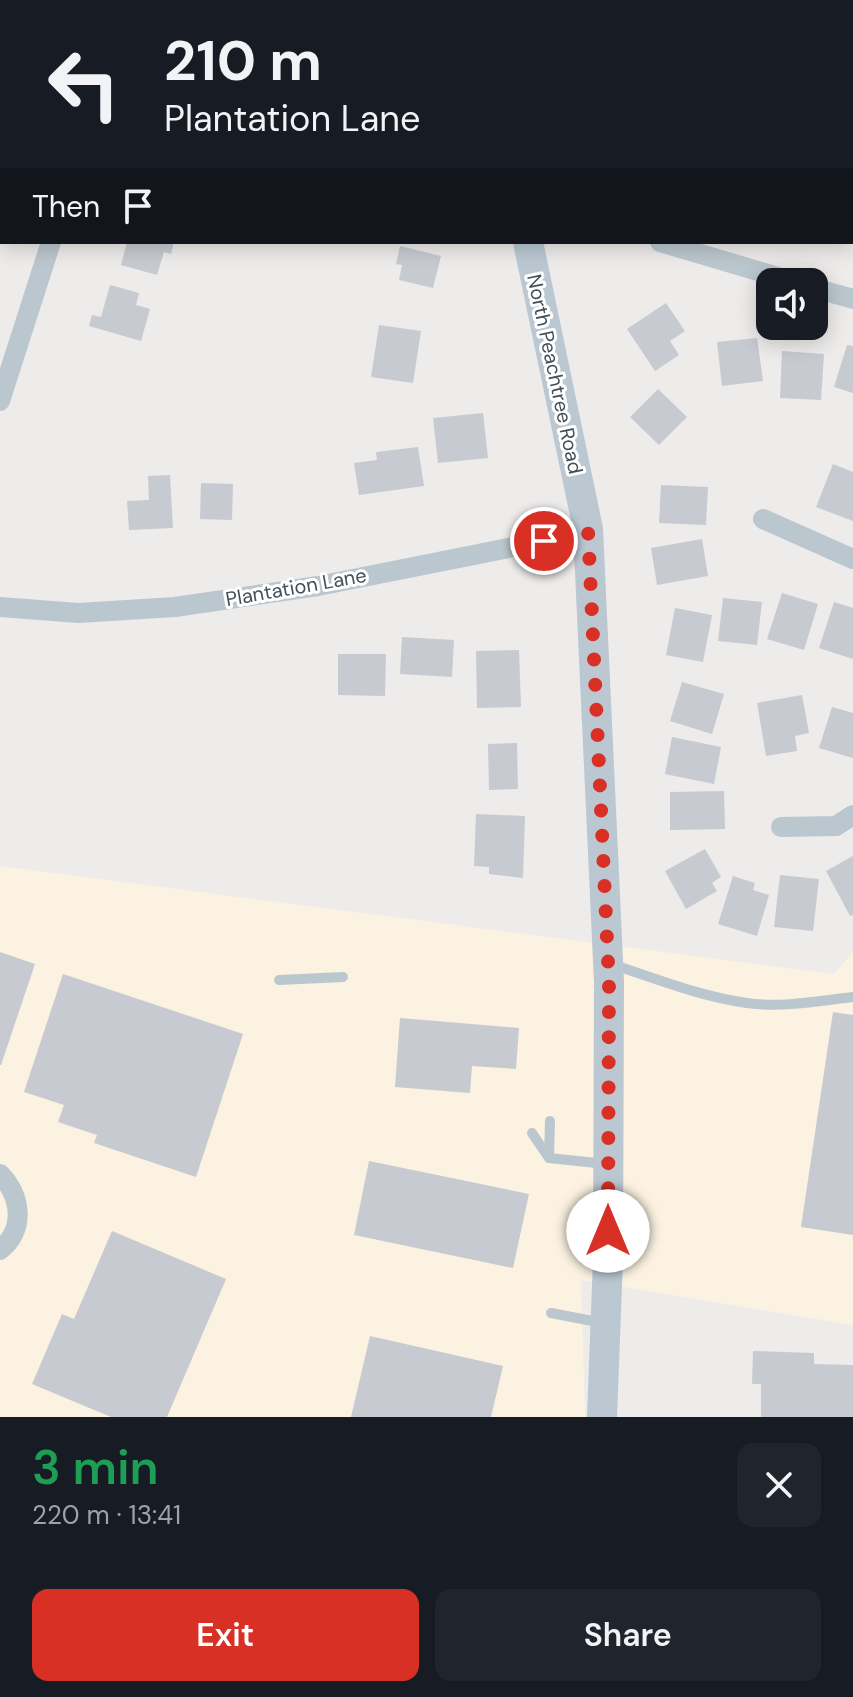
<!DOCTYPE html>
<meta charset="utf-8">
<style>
:root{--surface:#171b24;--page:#20242c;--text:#f1f3f6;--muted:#9ea1a6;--accent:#d93025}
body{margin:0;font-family:"DM Sans",sans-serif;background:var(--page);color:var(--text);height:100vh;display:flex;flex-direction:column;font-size:30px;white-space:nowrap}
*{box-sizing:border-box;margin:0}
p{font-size:26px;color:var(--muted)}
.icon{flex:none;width:44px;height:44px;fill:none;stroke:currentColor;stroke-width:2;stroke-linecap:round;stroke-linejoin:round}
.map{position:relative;height:1417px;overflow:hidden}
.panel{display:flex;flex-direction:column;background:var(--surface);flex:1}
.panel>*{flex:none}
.hud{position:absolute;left:0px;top:0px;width:854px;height:244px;box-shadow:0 4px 20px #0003;background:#171b24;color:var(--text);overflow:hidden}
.tools{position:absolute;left:756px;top:268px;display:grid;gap:16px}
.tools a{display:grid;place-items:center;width:72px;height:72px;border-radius:16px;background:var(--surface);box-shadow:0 4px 20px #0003;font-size:40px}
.pin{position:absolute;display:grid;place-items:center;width:68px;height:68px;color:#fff;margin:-34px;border:4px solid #fff;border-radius:50%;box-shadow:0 2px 8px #0007}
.me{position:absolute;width:88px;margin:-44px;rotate:0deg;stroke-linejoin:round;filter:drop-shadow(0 0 6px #0008)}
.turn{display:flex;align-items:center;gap:28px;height:168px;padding:0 32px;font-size:36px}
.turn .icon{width:104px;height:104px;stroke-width:2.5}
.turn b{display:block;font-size:56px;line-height:68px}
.then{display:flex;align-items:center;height:76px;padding:0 32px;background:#0003;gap:16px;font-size:30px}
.round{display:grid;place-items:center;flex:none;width:84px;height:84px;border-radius:16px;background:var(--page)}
.summary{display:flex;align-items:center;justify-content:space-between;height:136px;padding:0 32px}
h1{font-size:48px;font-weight:600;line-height:60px;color:#1e9e55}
.button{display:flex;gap:16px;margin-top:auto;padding:16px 32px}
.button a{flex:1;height:92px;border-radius:16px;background:var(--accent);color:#fff;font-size:32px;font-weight:600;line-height:92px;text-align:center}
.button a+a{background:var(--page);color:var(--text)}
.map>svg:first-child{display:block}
.commercial{fill:#fbf2e1}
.building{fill:#c7cad0}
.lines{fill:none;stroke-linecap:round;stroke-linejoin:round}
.lane{stroke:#bbc7ce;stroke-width:10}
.street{stroke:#bbc7ce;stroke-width:20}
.secondary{stroke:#bbc8d2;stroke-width:30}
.route{stroke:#d93025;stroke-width:14;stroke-dasharray:0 25.2}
.labels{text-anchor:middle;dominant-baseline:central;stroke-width:6;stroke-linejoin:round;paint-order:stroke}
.street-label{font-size:20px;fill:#435058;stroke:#fff}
</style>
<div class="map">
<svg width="853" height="1417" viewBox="0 0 853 1417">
<rect width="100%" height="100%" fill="#eeebeb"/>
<path class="commercial" d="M0,866L834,974L853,952V1325L581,1280L585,1417H0Z"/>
<g class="building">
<path d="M127,242H174L171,254L164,252L157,275L121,265Z"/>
<path d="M400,246L441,256L433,288L399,280L402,265L396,264Z"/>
<path d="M110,285L139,293L136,305L150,309L141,341L89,326L92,315L101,317Z"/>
<path d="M666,303L685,331L670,341L679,355L655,371L627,329Z"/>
<path d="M379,325L421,331L413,383L371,377Z"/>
<path d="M757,338L763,381L722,386L717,342Z"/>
<path d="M847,345L853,346V393L834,387Z"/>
<path d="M782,351L824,354L821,400L780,398Z"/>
<path d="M658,389L687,417L659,445L630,417Z"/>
<path d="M483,413L488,458L438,463L433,418Z"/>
<path d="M418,447L424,486L359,495L354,463L377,460L376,452Z"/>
<path d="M833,464L853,472V521L816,507Z"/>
<path d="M170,475L173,528L129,530L127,501L149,500L148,476Z"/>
<path d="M201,483L233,484L232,520L200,519Z"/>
<path d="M661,485L708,487L706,525L659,523Z"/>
<path d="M702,539L708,576L657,585L651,548Z"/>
<path d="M782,593L818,604L804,650L767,639Z"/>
<path d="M723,598L762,602L757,645L718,641Z"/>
<path d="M834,602L853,608V659L819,648Z"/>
<path d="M675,608L712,615L703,662L666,655Z"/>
<path d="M402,637L454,640L452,677L400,674Z"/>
<path d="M519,650L521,707L477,708L476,651Z"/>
<path d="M338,654H386L385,696L338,695Z"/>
<path d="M682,682L724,694L712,734L670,721Z"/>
<path d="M802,695L809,733L795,736L797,751L766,756L757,703Z"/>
<path d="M832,707L853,713V758L819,748Z"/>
<path d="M672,737L721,747L714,784L665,774Z"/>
<path d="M517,743L518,789L489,790L488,744Z"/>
<path d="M724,791L725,829L670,830V792Z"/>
<path d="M476,814L525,816L523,878L489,874V867L474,866Z"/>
<path d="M705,849L721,877L712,883L717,891L686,909L665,871Z"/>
<path d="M853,856V915L850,916L826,871Z"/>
<path d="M780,875L819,879L813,931L774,927Z"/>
<path d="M733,876L755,883L753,890L769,895L757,936L718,924Z"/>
<path d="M0,952L35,964L1,1065H0Z"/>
<path d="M63,974L243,1034L196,1177L94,1143L97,1135L58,1122L64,1105L24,1092Z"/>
<path d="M833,1012L853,1015V1235L801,1227Z"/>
<path d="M400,1018L519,1028L516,1069L472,1066L470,1093L395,1087Z"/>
<path d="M369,1161L529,1194L513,1268L354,1235Z"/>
<path d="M112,1231L226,1279L167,1417H111L32,1384L62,1314L74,1319Z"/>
<path d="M370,1336L503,1366L491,1417H351Z"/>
<path d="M753,1351L814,1353V1364L853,1365V1417H761V1384H752Z"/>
</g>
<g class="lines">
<g class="lane">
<path d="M614,965C657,979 702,997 747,1003C781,1008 819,1001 853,997"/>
<path d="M279,980L343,977"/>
<path d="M532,1133L549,1158L606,1164"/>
<path d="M549,1158L550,1121"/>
<path d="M551,1313L603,1323"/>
</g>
<g class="street">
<path d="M660,242L795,282"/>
<path d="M814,288L853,299"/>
<path d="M0,401L51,242"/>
<path d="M763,519L853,559"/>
<path d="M0,607L78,613L175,607L318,586L569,536L588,529"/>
<path d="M781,827L836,826L853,815"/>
<path d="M0,1174C21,1196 26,1229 0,1250"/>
</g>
<g class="secondary">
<path d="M470,0V2"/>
<path d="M528,242L588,529L609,982L608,1259L602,1417"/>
</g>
</g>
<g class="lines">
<path class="route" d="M544,541L569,536L588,529L609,982L608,1231"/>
</g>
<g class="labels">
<g class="street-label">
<text transform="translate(555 374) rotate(78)">North Peachtree Road</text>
<text transform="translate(296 587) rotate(-10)">Plantation Lane</text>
</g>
</g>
</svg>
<div class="tools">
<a><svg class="icon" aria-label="sound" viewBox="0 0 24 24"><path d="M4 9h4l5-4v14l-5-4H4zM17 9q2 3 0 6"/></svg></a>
</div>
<div class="pin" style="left:544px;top:541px;background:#d93025"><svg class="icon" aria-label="arrive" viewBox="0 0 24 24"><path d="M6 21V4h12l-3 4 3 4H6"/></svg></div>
<svg class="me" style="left:608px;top:1231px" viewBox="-20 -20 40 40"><circle r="19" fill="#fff"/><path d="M0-13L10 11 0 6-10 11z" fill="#d93025"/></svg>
<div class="hud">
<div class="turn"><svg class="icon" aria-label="left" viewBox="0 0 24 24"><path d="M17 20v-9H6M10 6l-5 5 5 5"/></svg><div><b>210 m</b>Plantation Lane</div></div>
<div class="then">Then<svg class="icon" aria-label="arrive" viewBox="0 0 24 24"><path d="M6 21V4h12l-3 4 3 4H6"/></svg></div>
</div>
</div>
<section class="panel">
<div class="summary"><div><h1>3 min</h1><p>220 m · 13:41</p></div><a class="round"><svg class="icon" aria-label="close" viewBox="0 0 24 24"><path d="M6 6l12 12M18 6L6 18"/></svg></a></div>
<div class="button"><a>Exit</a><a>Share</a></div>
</section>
